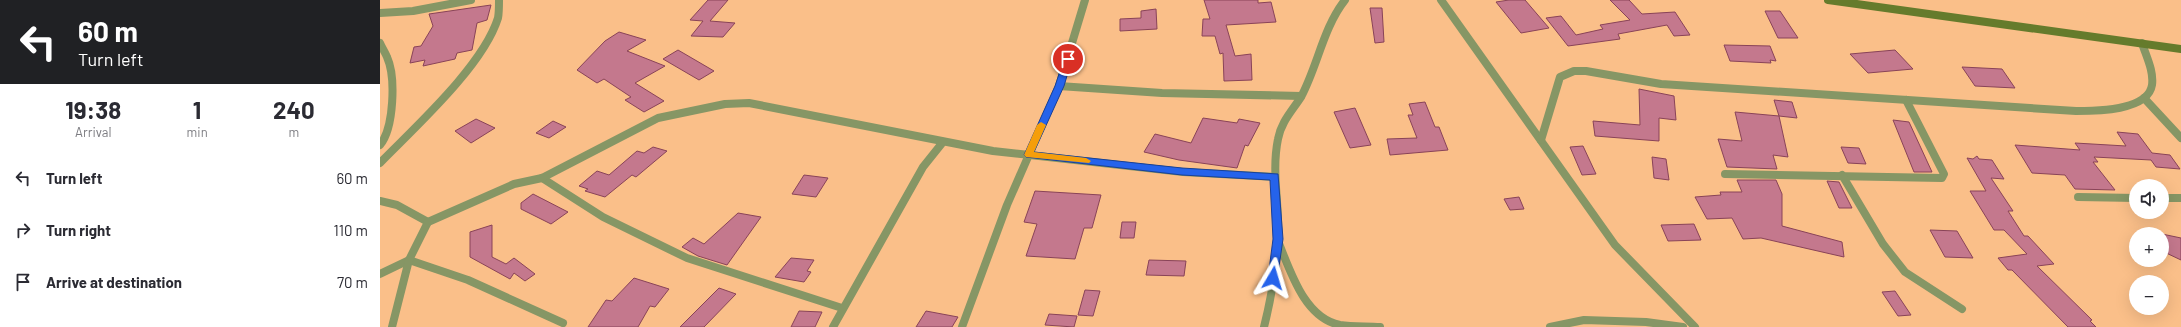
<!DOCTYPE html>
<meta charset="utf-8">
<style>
:root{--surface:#fff;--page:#f2f2f3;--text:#2b2b33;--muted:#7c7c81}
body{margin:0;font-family:Barlow,sans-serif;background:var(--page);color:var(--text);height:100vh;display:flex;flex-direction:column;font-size:15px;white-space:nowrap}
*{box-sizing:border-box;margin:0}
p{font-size:13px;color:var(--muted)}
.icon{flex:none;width:22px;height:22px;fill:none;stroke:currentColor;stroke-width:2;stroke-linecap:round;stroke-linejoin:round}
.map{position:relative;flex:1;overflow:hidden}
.panel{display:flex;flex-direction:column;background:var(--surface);width:380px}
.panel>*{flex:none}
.guide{background:#202124;color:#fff;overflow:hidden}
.fabs{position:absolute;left:1749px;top:179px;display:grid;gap:8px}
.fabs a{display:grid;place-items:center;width:40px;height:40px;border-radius:50%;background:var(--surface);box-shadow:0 4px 16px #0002;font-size:20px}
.pin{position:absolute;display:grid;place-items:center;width:34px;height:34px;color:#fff;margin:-17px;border:2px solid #fff;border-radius:50%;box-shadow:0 1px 4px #0007}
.me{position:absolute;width:44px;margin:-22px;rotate:7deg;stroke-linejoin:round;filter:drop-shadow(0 0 3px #0008)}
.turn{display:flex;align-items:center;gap:14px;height:84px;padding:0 12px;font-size:18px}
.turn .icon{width:52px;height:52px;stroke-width:2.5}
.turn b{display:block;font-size:28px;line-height:34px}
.eta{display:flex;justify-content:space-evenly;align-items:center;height:68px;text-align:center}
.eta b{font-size:24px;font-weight:700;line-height:28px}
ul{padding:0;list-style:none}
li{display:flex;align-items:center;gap:12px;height:52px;padding:0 12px}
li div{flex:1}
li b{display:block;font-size:15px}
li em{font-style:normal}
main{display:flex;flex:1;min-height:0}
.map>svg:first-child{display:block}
.building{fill:#c4788d;stroke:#894358}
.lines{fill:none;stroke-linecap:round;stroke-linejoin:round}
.street{stroke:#869665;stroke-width:8}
.secondary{stroke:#657b2c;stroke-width:8}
.route{fill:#2563eb;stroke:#184099}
.slow{fill:#f59e0b}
</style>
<main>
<section class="panel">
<div class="guide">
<div class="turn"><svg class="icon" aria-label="left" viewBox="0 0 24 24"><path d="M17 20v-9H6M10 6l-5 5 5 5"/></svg><div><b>60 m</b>Turn left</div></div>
</div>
<div class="eta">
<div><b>19:38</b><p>Arrival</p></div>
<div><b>1</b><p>min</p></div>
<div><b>240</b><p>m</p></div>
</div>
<ul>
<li><svg class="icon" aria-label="left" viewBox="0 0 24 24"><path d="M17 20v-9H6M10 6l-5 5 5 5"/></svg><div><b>Turn left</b></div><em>60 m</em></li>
<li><svg class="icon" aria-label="right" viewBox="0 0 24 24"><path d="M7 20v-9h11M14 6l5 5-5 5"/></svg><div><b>Turn right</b></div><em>110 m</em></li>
<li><svg class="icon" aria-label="arrive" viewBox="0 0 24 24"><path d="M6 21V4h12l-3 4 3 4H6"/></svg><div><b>Arrive at destination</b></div><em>70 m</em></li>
</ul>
</section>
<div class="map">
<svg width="1801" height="327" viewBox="0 0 1801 327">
<rect width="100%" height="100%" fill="#fabf89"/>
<g class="building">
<path d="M328,0H348L330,21L355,23L343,37L311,36L323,21L310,20Z"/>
<path d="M824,0H878V3L891,2L896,22L846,25L855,56L871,54L872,80L844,81L843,53L840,54L835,36H822L823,19H830Z"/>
<path d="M1129,0H1145L1169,28L1141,33L1116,2Z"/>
<path d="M1230,0H1249L1262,14L1295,12L1310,35L1294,36L1287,25L1238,34L1240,39L1188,46L1166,18L1181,16L1196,35L1223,29L1220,25L1250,20Z"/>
<path d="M111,5L107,20L97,23L92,50L77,53L75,59L43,66L45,60L30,63L34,47L41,46L53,26L49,14Z"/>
<path d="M990,8H1002L1004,42L995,43Z"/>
<path d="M776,9L777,29L740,31V19L761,18V11Z"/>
<path d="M1385,11H1400L1418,38H1398Z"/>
<path d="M239,32L266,40L247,51L285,66L255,83L284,101L264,112L245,100L251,97L224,79L217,83L197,70L225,41Z"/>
<path d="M1344,45L1390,46L1396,61L1390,60L1391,63L1350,61Z"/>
<path d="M298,50L334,71L319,80L283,59Z"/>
<path d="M1515,50L1533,69L1488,73L1470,54Z"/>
<path d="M1582,67L1622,69L1635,88L1595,86Z"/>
<path d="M1259,89L1294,96L1296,120L1279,118V141L1215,136L1213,121L1260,125Z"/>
<path d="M1394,100L1412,102L1417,118L1399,116L1408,157L1393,155L1397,169L1347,167L1338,139L1362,141L1355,112L1399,116Z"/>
<path d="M1045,102L1055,127H1059L1068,150L1010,155L1007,139L1037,138L1028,115H1033L1029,104Z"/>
<path d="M975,108L991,145L970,148L954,112Z"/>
<path d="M823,118L857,123L859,119L880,123L868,146L865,145L857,168L799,160L764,152L775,134L811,143Z"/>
<path d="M96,119L115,128L91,143L75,131Z"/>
<path d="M1513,120L1529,122L1552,172H1534Z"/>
<path d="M173,121L186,127L169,138L156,133Z"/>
<path d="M1737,132L1758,134L1772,153L1790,155L1800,169L1776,167L1771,160L1714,157L1718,162H1713L1735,190L1695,189L1685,175L1652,173L1635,145L1700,150L1695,143L1746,146Z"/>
<path d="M1203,146L1216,174L1202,175L1190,147Z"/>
<path d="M273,147L287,151L256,177L252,175L225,197L205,191L208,189L199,186L217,171L229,175L257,151L264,153Z"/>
<path d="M1461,147L1479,148L1486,164L1468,163Z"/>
<path d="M1597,156L1599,159L1612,160L1624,179L1611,178L1633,211H1628L1644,236H1648L1674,264L1657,266L1712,320L1710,321L1716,327H1688L1632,270H1628L1618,258L1647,254L1624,230H1614L1590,191H1606L1587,158L1593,159Z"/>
<path d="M1272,157L1286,159L1289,180L1274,178Z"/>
<path d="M424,175L448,178L436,197L412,194Z"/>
<path d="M1357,180H1396L1402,194V226L1462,242L1464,257L1381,238L1363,239L1352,218L1327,219L1315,197L1341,195L1340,192H1362Z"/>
<path d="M1447,181L1459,182L1472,208H1459Z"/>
<path d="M655,191L721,195L712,228H704L695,259L646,256L657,224L644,222Z"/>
<path d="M153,194L188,212L171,224L141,209V203Z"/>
<path d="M1139,197L1144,209L1130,210L1124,199Z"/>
<path d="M358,213L381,217L347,265L318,256L302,247L313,238L324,244Z"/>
<path d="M742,222H756L754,238H740Z"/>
<path d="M1314,224L1321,240L1288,241L1281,225Z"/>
<path d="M112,225V257L126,264L134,258L155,274L145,281L134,273L130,279L90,257V232Z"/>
<path d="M1550,230L1577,231L1593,258L1565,257Z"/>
<path d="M1782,234L1801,238V260L1782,251Z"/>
<path d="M411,258L434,260L427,271L431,272L424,282L395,277Z"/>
<path d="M769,260L806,261L804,276L766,275Z"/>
<path d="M254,278L289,289L275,307L270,306L258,327H208L226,300L232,301Z"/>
<path d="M339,288L356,294L324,327H300Z"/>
<path d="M705,290L720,291L713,316L698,315Z"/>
<path d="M1515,291L1531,315L1518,316L1502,292Z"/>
<path d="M419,311L442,312L435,327H411Z"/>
<path d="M546,311L578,317L572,327H536Z"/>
<path d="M669,314L697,316L694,327L665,325Z"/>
</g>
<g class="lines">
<g class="street">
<path d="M1061,0L1235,245L1315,327"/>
<path d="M0,13L33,11L91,0"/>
<path d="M0,43C2,48 5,52 7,57C16,77 14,128 0,145"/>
<path d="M679,86L705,0"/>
<path d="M1764,98L1801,138"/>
<path d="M1161,140L1180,77L1194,71H1206L1281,84L1696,111C1716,111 1768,111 1772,85C1774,71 1766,56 1762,43"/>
<path d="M0,163C35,127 103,66 118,18C119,13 119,6 119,0"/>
<path d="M1345,174L1562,178L1564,174L1526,100"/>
<path d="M1462,175L1503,244L1525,272L1582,309"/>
<path d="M162,178L223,217L307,258L462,308"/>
<path d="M1698,197L1756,198"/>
<path d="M1782,198H1801"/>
<path d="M0,201L17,205L48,222"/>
<path d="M898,241C910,270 924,318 960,325C973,327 987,326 1000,327"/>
<path d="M0,274L29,260L88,280L183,323"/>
<path d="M12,327L29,260L48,222L134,184L162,178L278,118L345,104L369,103L613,151L803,172L895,177"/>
<path d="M453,327L543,167L563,142"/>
<path d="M582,327L627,205L679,86L782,93L921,96"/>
<path d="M884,327C891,299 896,269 898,240C900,206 891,173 898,139C901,122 912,111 921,97C938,65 943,28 965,0"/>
<path d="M1170,327L1204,320L1266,322L1303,327"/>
</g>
<path class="secondary" d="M1448,0L1801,49"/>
</g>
<path class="route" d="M688,57L692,59L684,86L654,152L802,168L898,174L903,239L897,281L893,282L888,278L893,239L890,180L802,175L646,157L644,155L675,86L684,59Z"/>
<path class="slow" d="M661,122L666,125L654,152L706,158L711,161L709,163L646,157L644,155L657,125Z"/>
</svg>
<div class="fabs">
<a><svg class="icon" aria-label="sound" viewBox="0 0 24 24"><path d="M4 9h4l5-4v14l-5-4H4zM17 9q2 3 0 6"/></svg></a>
<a>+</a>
<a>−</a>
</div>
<div class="pin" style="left:688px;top:59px;background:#d93025"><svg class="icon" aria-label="arrive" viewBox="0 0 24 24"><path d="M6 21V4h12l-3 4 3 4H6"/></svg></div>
<svg class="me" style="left:893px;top:278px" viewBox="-20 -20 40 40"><path d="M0-17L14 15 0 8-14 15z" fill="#2563eb" stroke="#fff" stroke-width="4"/></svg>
</div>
</main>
